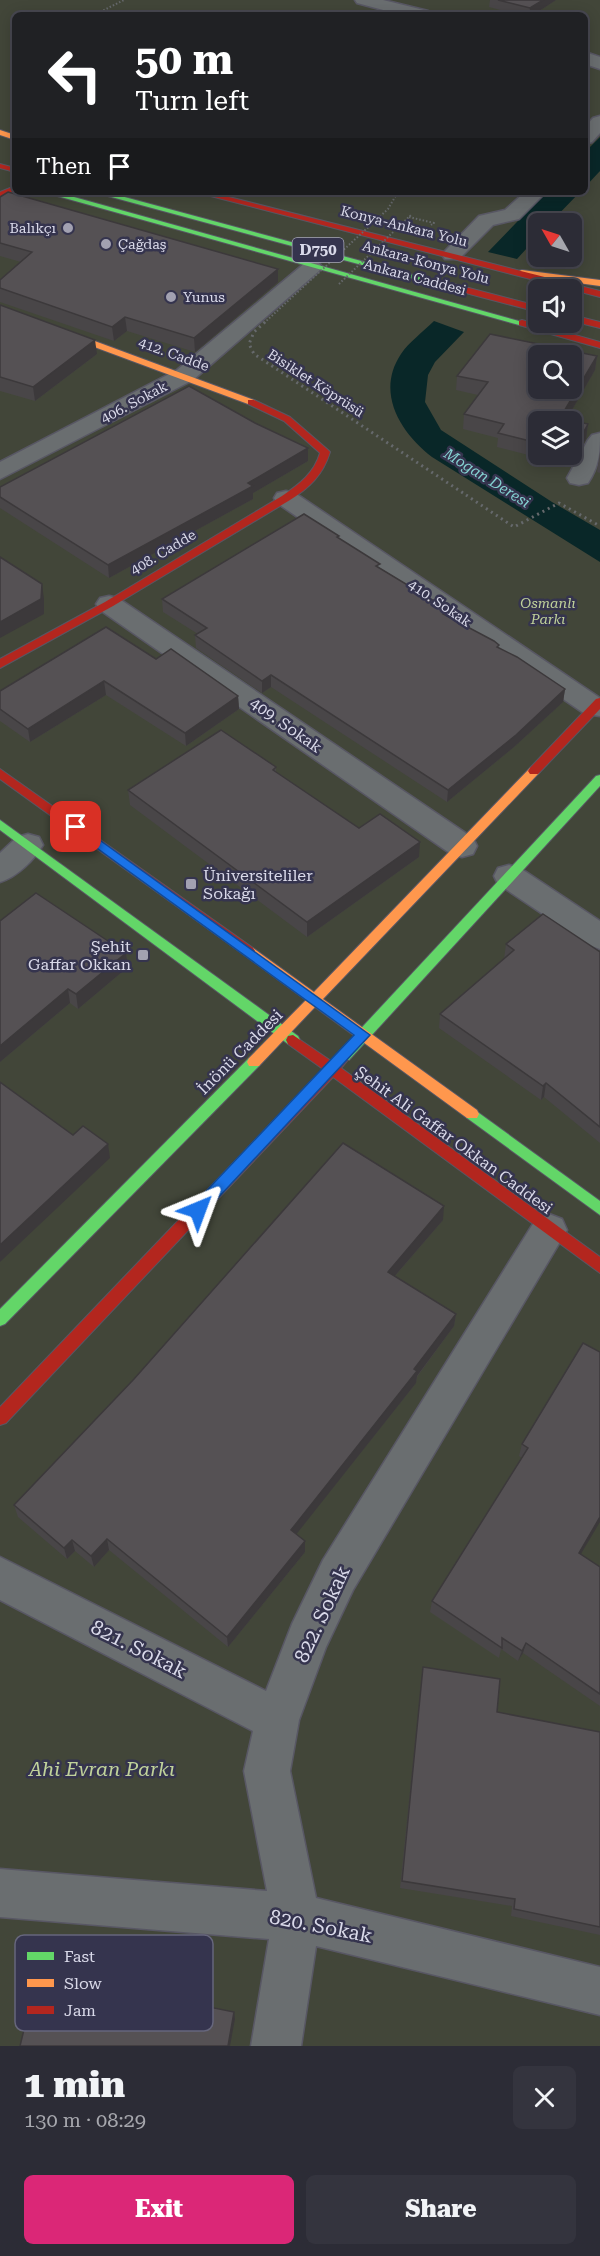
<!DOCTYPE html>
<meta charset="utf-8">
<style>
:root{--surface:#2c2c36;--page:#34343e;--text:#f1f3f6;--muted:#a6a7ad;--line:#484851;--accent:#db2777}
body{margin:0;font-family:"Roboto Serif",serif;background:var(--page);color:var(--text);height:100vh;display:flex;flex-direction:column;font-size:22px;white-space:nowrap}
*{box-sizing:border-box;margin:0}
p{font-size:20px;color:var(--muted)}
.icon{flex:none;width:33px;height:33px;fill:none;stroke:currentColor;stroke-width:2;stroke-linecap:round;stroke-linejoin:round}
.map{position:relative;height:2046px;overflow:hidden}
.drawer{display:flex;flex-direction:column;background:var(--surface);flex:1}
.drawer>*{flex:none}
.guide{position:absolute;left:12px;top:12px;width:576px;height:183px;border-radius:9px;box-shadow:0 3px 15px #0003,0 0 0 2px var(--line);background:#202124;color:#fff;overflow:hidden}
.needle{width:39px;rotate:309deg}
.tools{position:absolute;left:528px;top:213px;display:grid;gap:12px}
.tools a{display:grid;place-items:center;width:54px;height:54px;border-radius:9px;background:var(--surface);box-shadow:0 3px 15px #0003,0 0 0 2px var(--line);font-size:30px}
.pin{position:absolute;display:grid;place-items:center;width:51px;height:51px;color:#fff;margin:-26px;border-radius:12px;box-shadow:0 3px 9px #0006}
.me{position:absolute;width:66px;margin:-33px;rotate:44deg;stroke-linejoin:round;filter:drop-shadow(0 0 4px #0008)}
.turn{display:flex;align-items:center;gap:21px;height:126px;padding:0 24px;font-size:27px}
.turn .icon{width:78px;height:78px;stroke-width:2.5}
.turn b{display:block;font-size:42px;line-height:51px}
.then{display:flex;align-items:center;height:57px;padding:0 24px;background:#0003;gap:12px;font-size:22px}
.round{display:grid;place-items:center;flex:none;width:63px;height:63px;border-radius:9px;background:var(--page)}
.overview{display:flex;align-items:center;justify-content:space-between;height:102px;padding:0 24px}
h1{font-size:36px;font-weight:800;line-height:45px}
.cta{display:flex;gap:12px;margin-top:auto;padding:12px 24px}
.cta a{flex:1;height:69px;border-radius:9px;background:var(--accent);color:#fff;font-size:24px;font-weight:800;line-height:69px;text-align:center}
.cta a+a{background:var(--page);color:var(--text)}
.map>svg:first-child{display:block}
.green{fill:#424639;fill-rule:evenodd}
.water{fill:#092728}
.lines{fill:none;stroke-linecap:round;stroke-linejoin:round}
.street-casing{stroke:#585764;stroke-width:3}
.fast-casing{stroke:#585764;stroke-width:2}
.slow-casing{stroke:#585764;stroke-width:2}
.jam-casing{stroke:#585764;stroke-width:2}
.path-far1{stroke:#66696c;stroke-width:2;stroke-dasharray:1.5 2;stroke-linecap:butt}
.path{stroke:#66696c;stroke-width:3;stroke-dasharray:2 4;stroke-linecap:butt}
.street{fill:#6a6e70;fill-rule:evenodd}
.fast{fill:#63d668;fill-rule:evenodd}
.slow{fill:#ff974d;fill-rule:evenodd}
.jam{fill:#b3261e;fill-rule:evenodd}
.path-bridge-far1{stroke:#66696c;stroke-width:2;stroke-dasharray:1.5 2;stroke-linecap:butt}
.path-bridge{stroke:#66696c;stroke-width:3;stroke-dasharray:2 4;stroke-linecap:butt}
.wall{fill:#494648;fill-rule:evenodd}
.shaded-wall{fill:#3c393b}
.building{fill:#555154;stroke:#3c393b;stroke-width:1.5;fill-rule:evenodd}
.route{fill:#1a73e8;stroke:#114b97;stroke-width:1.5}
.poi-dot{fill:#a2a1b1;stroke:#35344e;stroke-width:2}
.labels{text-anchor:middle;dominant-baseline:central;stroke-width:5;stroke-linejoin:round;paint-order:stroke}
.far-street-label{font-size:14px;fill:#d9d9e9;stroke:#35344e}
.far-poi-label{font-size:14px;fill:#d9d9e9;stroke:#35344e;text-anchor:start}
.far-park-label{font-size:14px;font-style:italic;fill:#c0d29a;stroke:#35344e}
.shield{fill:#35344e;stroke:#a8a8ba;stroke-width:1.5}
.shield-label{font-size:15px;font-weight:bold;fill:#d9d9e9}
.far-water-label{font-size:15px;font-style:italic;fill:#84d2d2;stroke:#35344e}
.street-label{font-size:16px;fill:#d9d9e9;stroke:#35344e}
.poi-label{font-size:16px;fill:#d9d9e9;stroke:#35344e;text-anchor:start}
.near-street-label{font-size:20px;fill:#d9d9e9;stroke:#35344e}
.near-park-label{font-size:20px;font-style:italic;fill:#c0d29a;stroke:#35344e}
.key{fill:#35344e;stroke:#66667c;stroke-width:1.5}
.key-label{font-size:16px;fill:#d9d9e9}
</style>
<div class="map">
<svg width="600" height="2046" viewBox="0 0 600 2046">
<rect width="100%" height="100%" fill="#3b3a48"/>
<path class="green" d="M0,0H600V2046H0ZM15,15H585V192H15ZM538,224H572V256H538ZM538,290H572V322H538ZM538,356H572V388H538ZM538,422H572V454H538Z"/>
<g class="water">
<path d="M600,137V171L585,187V152Z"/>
<path d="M546,192H580L550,223L538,224V236L517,259L488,252Z"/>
<path d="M434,321L464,332L435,362L428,375L425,402L441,430L552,502L600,530V562L432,457C401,433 375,393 401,354C409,342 423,332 434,321Z"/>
</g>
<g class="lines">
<g class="street-casing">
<g id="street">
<path d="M355,0H383L428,11L430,15H402L357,3Z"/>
<path d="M585,52L600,57V69L585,64Z"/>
<path d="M600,116V133L592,142L585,144V127L593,118Z"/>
<path d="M525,192H546L519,219L493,225L459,259H445L442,255L445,251L479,216L505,210Z"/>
<path d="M312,261L319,263L322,267L319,271L193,380L0,479V462L177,370L305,263Z"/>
<path d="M600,433C600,453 599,466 588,483L579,485L570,483L567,478L588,440L592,435Z"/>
<path d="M286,491L295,493L600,698V716L585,714L277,503L274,498L277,493Z"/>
<path d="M109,596L118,598L473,838L477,846L473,854L462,857L451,854L100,610L96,604L100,598Z"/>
<path d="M28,834L39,837L43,845C34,860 17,877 0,882V853L17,837Z"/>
<path d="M509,865L520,868L600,921V949L589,945L498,884L494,876L498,868Z"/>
<path d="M549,1214L562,1219L567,1230L353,1590L326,1647L299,1720L290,1771L316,1898L600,1967V2015L316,1946L301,2046H251L269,1939L0,1917V1869L267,1891L244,1771L253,1731L0,1600V1557L266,1691L292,1624L323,1560L536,1219Z"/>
</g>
</g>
<g class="fast-casing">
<g id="fast">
<path d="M43,192H56L526,323L519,325Z"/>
<path d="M93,192H106L450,285L443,287Z"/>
<path d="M600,775V786L349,1060H339L337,1056L339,1052L596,776Z"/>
<path d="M0,820L298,1036L300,1040L298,1044H288L0,830Z"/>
<path d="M254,1057L259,1058L261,1062L259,1066L5,1324L0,1326V1309L249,1058Z"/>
<path d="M472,1108L600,1201V1215L467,1118L465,1114L467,1110Z"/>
</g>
</g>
<g class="slow-casing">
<g id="slow">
<path d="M0,130L15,135V140L0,135Z"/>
<path d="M522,270L600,280V286L519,275V271Z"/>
<path d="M0,306L254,400L256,402L248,404L0,312Z"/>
<path d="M534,767L540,771L538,774L323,999L477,1110L479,1114L477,1118H467L315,1007L259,1066H249L247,1062L249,1058L306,1000L243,954L241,951L243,948H253L314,992L530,768Z"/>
</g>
</g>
<g class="jam-casing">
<g id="jam">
<path d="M0,164L15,168V172L0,168Z"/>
<path d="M15,186V191L0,197V192Z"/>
<path d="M195,192H209L600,291V297Z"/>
<path d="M446,282L538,306V312L443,287L442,285Z"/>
<path d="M572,315L600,322V328L572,321Z"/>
<path d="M522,320L600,342V348L519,325V321Z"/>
<path d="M248,400H254L290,417L328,450L330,452C323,475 309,488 290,500L113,606L0,668V659L105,602L282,496C300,484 314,473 320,453L284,421L248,404Z"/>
<path d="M600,698V709L538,774H530L528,771L530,768L596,699Z"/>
<path d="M0,769L253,948L255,951L253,954H243L0,779Z"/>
<path d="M293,1035L331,1061L339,1052H349L351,1056L341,1068L600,1257V1273L333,1077L6,1423L0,1425V1407L323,1069L288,1044L286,1040L288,1036Z"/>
</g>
</g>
<g class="path-far1">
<path d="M94,15L124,0"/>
<path d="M409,217L434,223L431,225"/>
</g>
<path class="path" d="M466,495L514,527L559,503L600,526"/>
<use href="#street" class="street"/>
<use href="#fast" class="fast"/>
<use href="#slow" class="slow"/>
<use href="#jam" class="jam"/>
<g class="path-bridge-far1">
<path d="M339,284L411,215"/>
<path d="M264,323L388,209L398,192"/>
</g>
<path class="path-bridge" d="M265,322L254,332L249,344L254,354L466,495"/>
</g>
<g class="wall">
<path d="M490,0H556L533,15H519L489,7Z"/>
<path d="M0,197L278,269V282L195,352L127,331L114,341L0,302V280L21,262L0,256Z"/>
<path d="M0,305L97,354L35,401L0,391Z"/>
<path d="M597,356L595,370L566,420L588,424L586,439L571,466L497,447L498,438L463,429L464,414L478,395L456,390L457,376ZM538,422H572V454H538Z"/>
<path d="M600,452V473L597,472Z"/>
<path d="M308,461L253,493V499L109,578L0,508V487Z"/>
<path d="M339,539L380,568L449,610L448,616L565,689L563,702L514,747L447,802L271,687L262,693L196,648L195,635L198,634L163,612L162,599Z"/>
<path d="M156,659L238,696L239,709L186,746L106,695L30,742L0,721V691Z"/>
<path d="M276,767V772L359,828L419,857L307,937L130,805L128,790Z"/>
<path d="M0,921L126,953L128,967L78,1009L70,1003L0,1062Z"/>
<path d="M506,944L600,952V1143L544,1097L541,1100L439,1028L440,1014L504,959Z"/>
<path d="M443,1220L395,1276L456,1314L454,1326L417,1377L416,1383L296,1534L305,1552L228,1647L109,1550L94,1567L75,1551L67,1559L18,1517L14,1505Z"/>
<path d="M583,1343L581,1555L600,1567V1706L523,1653L518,1661L501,1649L499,1658L430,1612L432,1601L522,1458L519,1456L522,1444Z"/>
<path d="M423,1667L497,1712L600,1732V1935L511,1916L512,1906L400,1888Z"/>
</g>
<g class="shaded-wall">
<path d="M543,0H556L533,15H529L530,8Z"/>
<path d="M278,269V282L195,352L194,338Z"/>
<path d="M125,317L127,331L114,341L112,327Z"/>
<path d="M95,340L97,354L35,401L33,387Z"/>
<path d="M597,356L595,370L565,422L560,418Z"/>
<path d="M588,424L586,439L571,466L573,451Z"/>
<path d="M308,448V461L253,493V499L109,578L108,565Z"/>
<path d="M42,584L44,599V614L0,638V622Z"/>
<path d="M271,675V687L262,693V681Z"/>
<path d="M104,681L106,695L30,742L28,729Z"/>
<path d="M565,689L563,702L514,747L447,802L448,790Z"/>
<path d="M238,696L239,709L186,746L185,733Z"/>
<path d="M420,842L419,857L307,937V922Z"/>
<path d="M126,953L128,967L78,1009L76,994Z"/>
<path d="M68,989L70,1003L0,1062V1046Z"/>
<path d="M546,1083L544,1097L541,1100L543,1086Z"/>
<path d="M108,1144L110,1158L0,1262V1245Z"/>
<path d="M444,1206L443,1220L387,1285L388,1272Z"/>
<path d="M456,1314L454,1326L417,1376L416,1383L291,1541V1530Z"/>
<path d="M600,1517V1522L575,1564L579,1553Z"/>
<path d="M107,1539L109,1550L94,1567L91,1556Z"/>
<path d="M72,1540L75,1551L67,1559L64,1548Z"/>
<path d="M305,1541V1552L228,1647L227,1637Z"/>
<path d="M526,1643L523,1653L518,1661L522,1651Z"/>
<path d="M234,2012L235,2019L230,2046H228Z"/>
</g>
<g class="building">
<path d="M498,0H543L530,8Z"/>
<path d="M8,192L278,269L194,338L125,317L112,327L0,288V280L32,252L0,243V197Z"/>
<path d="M0,305L95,340L33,387L0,377Z"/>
<path d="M490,334L597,356L560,418L588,424L573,451H572V422H538V443L498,433L504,424L464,414L488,382L457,376ZM538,356H572V388H538Z"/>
<path d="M189,386L255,423L308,448L248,483L253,486L108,565L0,497V487Z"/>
<path d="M304,514L339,536L337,537L380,564L376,566L449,610L443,614L494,641L499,645L497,647L517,657L565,689L516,735L448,790L271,675L262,681L195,635L207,628L162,599Z"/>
<path d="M0,557L42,584L41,599L0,622Z"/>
<path d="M106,627L156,659L171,649L238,696L185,733L104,681L28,729L0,709V691Z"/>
<path d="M221,730L276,767L273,770L359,828L380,814L420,842L307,922L128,790Z"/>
<path d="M36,893L126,953L76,994L68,989L0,1046V921Z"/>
<path d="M543,914L600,952V1127L546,1083L543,1086L440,1014L514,950L506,944Z"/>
<path d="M0,1082L73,1135L83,1126L108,1144L0,1245Z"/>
<path d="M343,1143L444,1206L388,1272L456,1314L414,1369L417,1371L291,1530L305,1541L227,1637L107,1539L91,1556L72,1540L64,1548L14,1505L134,1379Z"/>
<path d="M583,1343L600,1352V1517L579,1553L600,1567V1694L526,1643L522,1651L502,1638V1648L432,1601L528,1448L522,1444Z"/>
<path d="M423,1667L500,1679L497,1712L600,1732V1927L514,1909L515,1899L402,1881Z"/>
<path d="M38,1972L234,2012L228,2046H20Z"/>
</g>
<path class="route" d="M76,823L370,1035L203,1214H193L191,1210L193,1205L354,1035L72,830L70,827Z"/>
<g class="poi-dot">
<circle cx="68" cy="228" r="6"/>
<circle cx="106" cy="244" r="6"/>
<circle cx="171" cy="297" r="6"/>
<rect x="185" y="878" width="12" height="12" rx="3"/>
<rect x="137" y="949" width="12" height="12" rx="3"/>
</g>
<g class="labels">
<g class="far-street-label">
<text transform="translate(404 226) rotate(14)">Konya-Ankara Yolu</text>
<text transform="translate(426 262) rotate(15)">Ankara-Konya Yolu</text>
<text transform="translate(415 277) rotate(15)">Ankara Caddesi</text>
<text transform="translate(174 354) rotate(20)">412. Cadde</text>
<text transform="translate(316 383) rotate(33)">Bisiklet Köprüsü</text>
<text transform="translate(134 402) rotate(-28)">406. Sokak</text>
<text transform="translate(163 552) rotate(-31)">408. Cadde</text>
<text transform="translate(440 603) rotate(34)">410. Sokak</text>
</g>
<g class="far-poi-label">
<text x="56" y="228" text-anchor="end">Balıkçı</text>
<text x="118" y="244">Çağdaş</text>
<text x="183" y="297">Yunus</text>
</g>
<g class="far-park-label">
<text x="548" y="603">Osmanlı<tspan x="548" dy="16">Parkı</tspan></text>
</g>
<rect class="shield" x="292.5" y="238" width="51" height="24" rx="4.5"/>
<g class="shield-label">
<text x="318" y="250">D750</text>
</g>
<g class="far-water-label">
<text transform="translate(487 478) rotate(32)">Mogan Deresi</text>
</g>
<g class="street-label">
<text transform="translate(286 725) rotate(35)">409. Sokak</text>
<text transform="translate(240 1052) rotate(-45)">İnönü Caddesi</text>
<text transform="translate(454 1140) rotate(36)">Şehit Ali Gaffar Okkan Caddesi</text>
</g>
<g class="poi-label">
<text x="203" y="875">Üniversiteliler<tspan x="203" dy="18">Sokağı</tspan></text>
<text x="131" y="946" text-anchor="end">Şehit<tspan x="131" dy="18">Gaffar Okkan</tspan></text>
</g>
<g class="near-street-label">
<text transform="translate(322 1614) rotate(-65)">822. Sokak</text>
<text transform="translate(139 1649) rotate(27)">821. Sokak</text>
<text transform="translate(321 1926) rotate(11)">820. Sokak</text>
</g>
<g class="near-park-label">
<text x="102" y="1769">Ahi Evran Parkı</text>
</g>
</g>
<rect x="15" y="1935" width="198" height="96" rx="9" class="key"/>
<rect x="27" y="1952" width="27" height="8" fill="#63d668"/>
<rect x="27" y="1979" width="27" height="8" fill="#ff974d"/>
<rect x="27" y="2006" width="27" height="8" fill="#b3261e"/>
<g class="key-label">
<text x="64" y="1962">Fast</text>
<text x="64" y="1989">Slow</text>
<text x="64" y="2016">Jam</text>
</g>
</svg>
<div class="tools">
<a><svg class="needle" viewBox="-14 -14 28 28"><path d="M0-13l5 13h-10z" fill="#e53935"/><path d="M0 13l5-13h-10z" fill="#a6a7ad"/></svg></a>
<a><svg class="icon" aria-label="sound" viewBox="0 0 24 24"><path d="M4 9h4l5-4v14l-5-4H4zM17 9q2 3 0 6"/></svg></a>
<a><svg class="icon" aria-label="search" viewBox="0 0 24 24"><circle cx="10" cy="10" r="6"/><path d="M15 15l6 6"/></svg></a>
<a><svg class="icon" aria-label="layers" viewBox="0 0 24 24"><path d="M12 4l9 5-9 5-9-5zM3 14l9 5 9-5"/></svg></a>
</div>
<div class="pin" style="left:76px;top:827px;background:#d93025"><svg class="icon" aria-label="arrive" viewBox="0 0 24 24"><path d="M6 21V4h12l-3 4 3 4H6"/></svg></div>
<svg class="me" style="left:198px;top:1210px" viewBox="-20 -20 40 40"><path d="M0-17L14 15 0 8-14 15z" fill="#1a73e8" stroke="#fff" stroke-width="4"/></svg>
<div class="guide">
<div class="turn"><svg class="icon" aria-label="left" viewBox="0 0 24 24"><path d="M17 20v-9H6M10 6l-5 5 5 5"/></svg><div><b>50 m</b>Turn left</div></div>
<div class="then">Then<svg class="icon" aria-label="arrive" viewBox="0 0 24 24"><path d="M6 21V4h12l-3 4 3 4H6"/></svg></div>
</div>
</div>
<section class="drawer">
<div class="overview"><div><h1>1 min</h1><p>130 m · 08:29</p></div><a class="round"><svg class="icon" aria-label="close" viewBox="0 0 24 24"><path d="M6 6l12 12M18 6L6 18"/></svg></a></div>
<div class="cta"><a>Exit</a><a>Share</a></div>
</section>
